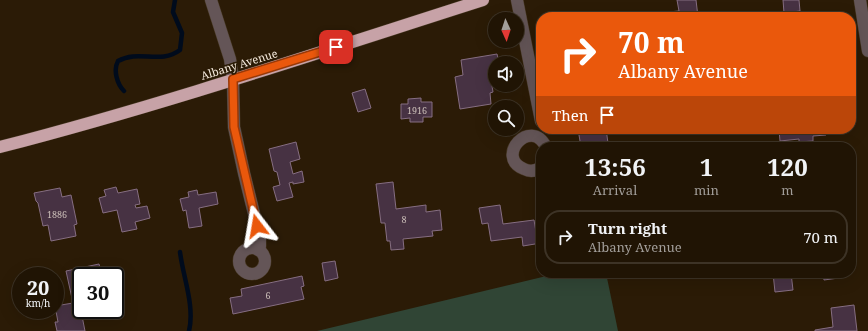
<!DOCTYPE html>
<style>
:root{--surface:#201404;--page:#2d2113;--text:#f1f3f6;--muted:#a29e9a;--line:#3d3326}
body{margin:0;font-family:"Noto Serif",serif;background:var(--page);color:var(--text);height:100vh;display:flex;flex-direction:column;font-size:15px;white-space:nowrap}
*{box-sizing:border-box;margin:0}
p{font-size:13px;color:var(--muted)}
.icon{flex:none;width:22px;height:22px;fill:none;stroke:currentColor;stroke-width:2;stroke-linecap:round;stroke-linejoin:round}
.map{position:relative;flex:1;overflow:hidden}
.drawer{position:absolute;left:536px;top:142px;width:320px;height:136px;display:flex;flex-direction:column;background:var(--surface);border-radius:16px;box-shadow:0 4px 16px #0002,0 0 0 1px var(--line)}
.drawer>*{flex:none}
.guide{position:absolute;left:536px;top:12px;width:320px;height:122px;border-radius:16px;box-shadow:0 4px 16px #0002,0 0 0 1px var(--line);background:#ea580c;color:#fff;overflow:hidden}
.needle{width:26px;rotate:177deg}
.controls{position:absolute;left:488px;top:12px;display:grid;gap:8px}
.controls a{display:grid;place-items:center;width:36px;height:36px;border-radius:50%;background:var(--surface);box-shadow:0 4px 16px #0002,0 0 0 1px var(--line);font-size:20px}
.speed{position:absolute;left:12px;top:267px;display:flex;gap:8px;font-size:20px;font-weight:700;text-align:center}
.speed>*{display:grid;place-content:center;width:52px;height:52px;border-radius:50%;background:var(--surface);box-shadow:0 4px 16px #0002,0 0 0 1px var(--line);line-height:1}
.speed small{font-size:10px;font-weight:400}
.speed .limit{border:2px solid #111;border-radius:6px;background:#fff;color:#111}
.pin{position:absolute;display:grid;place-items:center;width:34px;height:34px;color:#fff;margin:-17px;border-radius:8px;box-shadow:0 2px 6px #0006}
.me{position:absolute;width:44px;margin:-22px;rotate:346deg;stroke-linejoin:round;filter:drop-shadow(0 0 3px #0008)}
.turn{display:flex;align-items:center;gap:14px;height:84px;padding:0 16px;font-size:18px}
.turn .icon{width:52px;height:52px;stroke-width:2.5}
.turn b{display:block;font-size:28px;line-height:34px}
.then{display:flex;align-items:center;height:38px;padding:0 16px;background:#0003;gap:8px;font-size:15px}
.eta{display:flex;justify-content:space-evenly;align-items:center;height:68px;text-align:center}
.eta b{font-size:24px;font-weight:700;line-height:28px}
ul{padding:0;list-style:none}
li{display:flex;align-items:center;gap:12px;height:54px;margin:0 8px 6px;padding:0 8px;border:2px solid var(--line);border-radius:16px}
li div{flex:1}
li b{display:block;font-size:15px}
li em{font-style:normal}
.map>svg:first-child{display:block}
.green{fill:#304535}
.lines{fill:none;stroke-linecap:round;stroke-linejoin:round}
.stream{stroke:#000b1c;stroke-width:4.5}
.building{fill:#473243;stroke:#866e82}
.street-casing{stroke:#473824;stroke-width:13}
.highway-casing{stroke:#473824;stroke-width:13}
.street{stroke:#645557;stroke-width:12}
.highway{stroke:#c7a2a7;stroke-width:12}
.route-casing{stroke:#983908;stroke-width:10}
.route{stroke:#ea580c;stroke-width:7}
.labels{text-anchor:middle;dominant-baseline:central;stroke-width:3.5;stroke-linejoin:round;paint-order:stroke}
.number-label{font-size:9px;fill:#cabdb7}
.street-label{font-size:11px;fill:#f6ebde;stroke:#2b1b06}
</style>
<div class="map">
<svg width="868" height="331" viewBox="0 0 868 331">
<rect width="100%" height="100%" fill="#2b1b06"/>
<path class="green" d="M559,273H606L618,331H317Z"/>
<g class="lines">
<g class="stream">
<path d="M124,91C117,84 113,70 118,61C139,49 160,65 180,50L182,33L173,12L175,0"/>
<path d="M180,252C183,277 195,306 189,331"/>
</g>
</g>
<g class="building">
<path d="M677,0H696L698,17H669L668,12L679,11Z"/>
<path d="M783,0H799L800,11L784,13Z"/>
<path d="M497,54L499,63H495V73L490,74L493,92L490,93L491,104L460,109L455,77L463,75L461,60Z"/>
<path d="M365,89L371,108L358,112L352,93Z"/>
<path d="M421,98V102H432V117H423V122H410V118L401,119V104H408V99Z"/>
<path d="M578,129H606L608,143L606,145V147H581Z"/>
<path d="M786,129H826V135L813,136V141L799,142V139L780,141L779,130Z"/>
<path d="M296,142L300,159L290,162L293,174L302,171L304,182L293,184V182L289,183L293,197L277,201L273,187L280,185L277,172L274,171L269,149Z"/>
<path d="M393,182L396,209L426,205V212L440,210L442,230L432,231L433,236L403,239L404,249L391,250L390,241H387L385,223H381L376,184Z"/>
<path d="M116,187L118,193L137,189L140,204L135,205L136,208L147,206L150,218L135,222L137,229L122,232L117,210L103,213L99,198L106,196L104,190Z"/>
<path d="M60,188L62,197L71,195L77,224L74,225L76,236L51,241L48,225L43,226L38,203L36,201L34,193Z"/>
<path d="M197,190L198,195L216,192L218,204L199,208L202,226L189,228L186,210L183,211L180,199L189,197L188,192Z"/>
<path d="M500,205L503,224L534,220L536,232L541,231V243L523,246L522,237L491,241L488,223L482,224L479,208Z"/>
<path d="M335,261L338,278L325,281L322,263Z"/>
<path d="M99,264L102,276H81V310H86L81,311L85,331H57L55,322H58L55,306L73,303L66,271Z"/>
<path d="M773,273H791L793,290L775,292Z"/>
<path d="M823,273H845L846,277L824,280Z"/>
<path d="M302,276L304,286L301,287L304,299L233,314L230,298L242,296L241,289Z"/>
<path d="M854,305L857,331H815V330L833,327L831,308Z"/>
</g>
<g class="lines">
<g class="street-casing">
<g id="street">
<path d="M211,0L230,59L233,79L234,127L244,173L260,238V246L258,250"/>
<path d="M517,0L541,121"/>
<path d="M860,0L868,51"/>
<path d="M541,167C536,171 530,172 524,169C494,157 531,116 546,147"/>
<circle cx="252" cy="261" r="13"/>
</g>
</g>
<g class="highway-casing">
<path id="highway" d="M0,147C163,105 323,51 483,0"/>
</g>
<use href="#street" class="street"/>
<use href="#highway" class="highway"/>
</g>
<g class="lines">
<g class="route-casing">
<path id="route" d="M257,226L234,127L233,79L336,47"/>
</g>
<use href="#route" class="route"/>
</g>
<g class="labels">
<g class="number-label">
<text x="417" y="110">1916</text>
<text x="57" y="214">1886</text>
<text x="404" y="219">8</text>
<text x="268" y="295">6</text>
</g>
<g class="street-label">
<text transform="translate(239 64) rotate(-17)">Albany Avenue</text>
</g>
</g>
</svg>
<div class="controls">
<a><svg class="needle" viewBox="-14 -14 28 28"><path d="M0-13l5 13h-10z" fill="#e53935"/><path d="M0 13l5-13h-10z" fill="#a29e9a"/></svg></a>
<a><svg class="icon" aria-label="sound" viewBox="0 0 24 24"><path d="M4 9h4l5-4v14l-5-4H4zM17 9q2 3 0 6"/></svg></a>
<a><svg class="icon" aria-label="search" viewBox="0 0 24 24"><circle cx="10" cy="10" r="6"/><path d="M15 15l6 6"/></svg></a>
</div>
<div class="speed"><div>20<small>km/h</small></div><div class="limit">30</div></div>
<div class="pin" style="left:336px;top:47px;background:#d93025"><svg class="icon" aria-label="arrive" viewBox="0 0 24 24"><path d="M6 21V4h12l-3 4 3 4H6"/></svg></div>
<svg class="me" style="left:257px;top:226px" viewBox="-20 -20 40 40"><path d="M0-17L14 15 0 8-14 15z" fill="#ea580c" stroke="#fff" stroke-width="4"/></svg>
<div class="guide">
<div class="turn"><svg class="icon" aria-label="right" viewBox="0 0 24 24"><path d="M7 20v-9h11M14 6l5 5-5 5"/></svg><div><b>70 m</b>Albany Avenue</div></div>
<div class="then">Then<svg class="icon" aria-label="arrive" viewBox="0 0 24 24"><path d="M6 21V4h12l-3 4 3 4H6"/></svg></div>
</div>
<section class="drawer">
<div class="eta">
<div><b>13:56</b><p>Arrival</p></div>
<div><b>1</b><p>min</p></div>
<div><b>120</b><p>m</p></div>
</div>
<ul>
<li><svg class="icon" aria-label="right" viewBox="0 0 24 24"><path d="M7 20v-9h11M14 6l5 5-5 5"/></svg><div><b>Turn right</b><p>Albany Avenue</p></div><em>70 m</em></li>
</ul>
</section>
</div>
